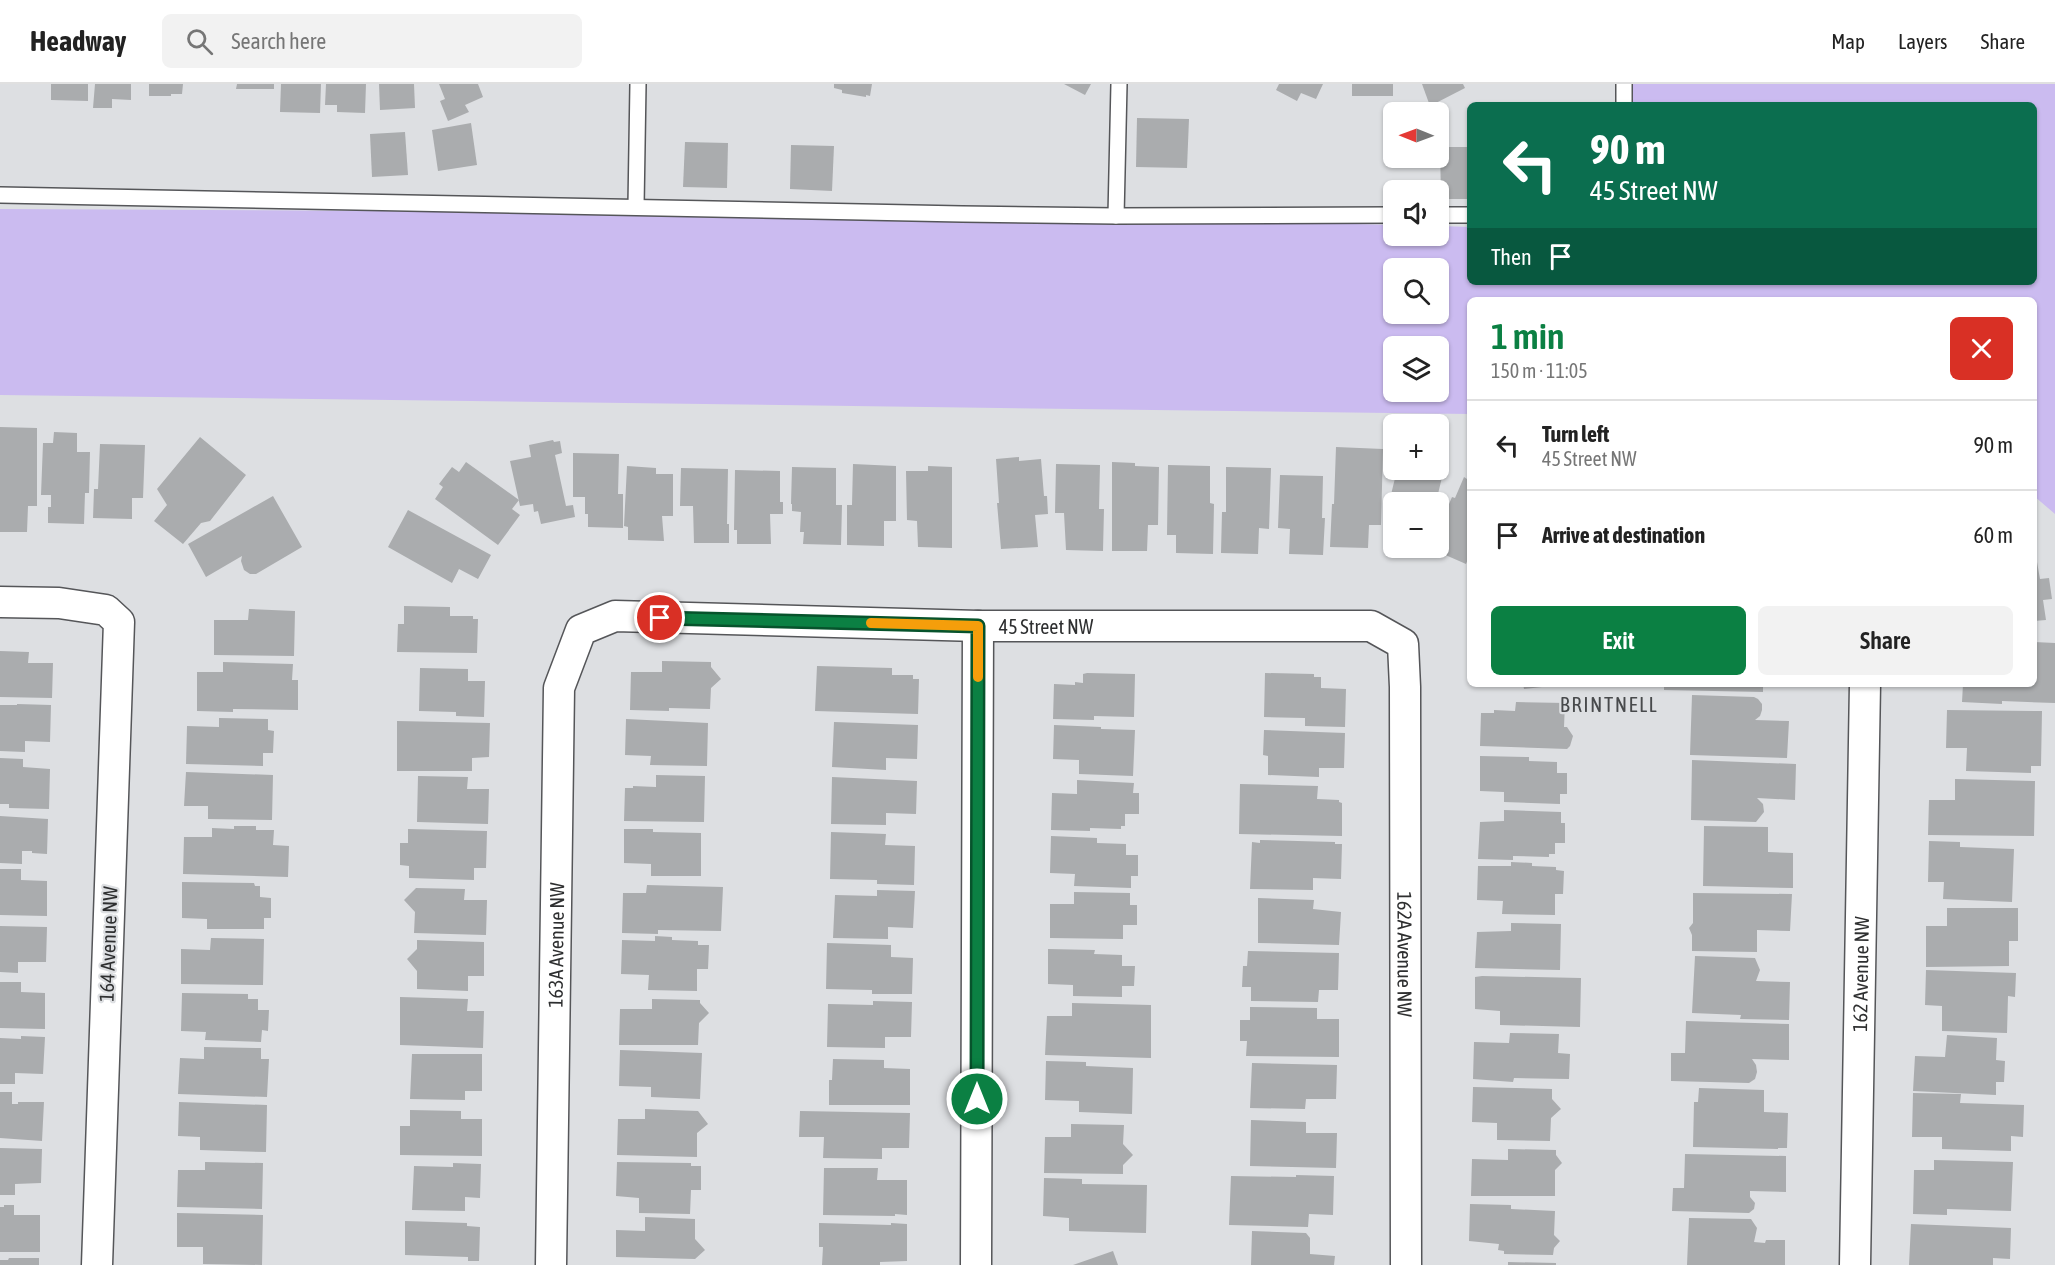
<!DOCTYPE html>
<meta charset="utf-8">
<style>
:root{--surface:#fff;--page:#f2f2f2;--text:#222;--muted:#767676;--line:#e0e0e0;--accent:#0b8043}
body{margin:0;font-family:"Asap Condensed",sans-serif;background:var(--page);color:var(--text);height:100vh;display:flex;flex-direction:column;font-size:22px;white-space:nowrap}
*{box-sizing:border-box;margin:0}
p{font-size:20px;color:var(--muted)}
.icon{flex:none;width:33px;height:33px;fill:none;stroke:currentColor;stroke-width:2;stroke-linecap:round;stroke-linejoin:round}
.map{position:relative;flex:1;overflow:hidden}
.drawer{position:absolute;left:1467px;top:213px;width:570px;height:390px;display:flex;flex-direction:column;background:var(--surface);border-radius:9px;box-shadow:0 2px 4px #0004}
.drawer>*{flex:none}
.hud{position:absolute;left:1467px;top:18px;width:570px;height:183px;border-radius:9px;box-shadow:0 2px 4px #0004;background:#0b6e4f;color:#fff;overflow:hidden}
.needle{width:39px;rotate:271deg}
.tools{position:absolute;left:1383px;top:18px;display:grid;gap:12px}
.tools a{display:grid;place-items:center;width:66px;height:66px;border-radius:9px;background:var(--surface);box-shadow:0 2px 4px #0004;font-size:30px}
.pin{position:absolute;display:grid;place-items:center;width:51px;height:51px;color:#fff;margin:-26px;border:3px solid #fff;border-radius:50%;box-shadow:0 2px 6px #0007}
.me{position:absolute;width:66px;margin:-33px;rotate:0deg;stroke-linejoin:round;filter:drop-shadow(0 0 4px #0008)}
.turn{display:flex;align-items:center;gap:21px;height:126px;padding:0 24px;font-size:27px}
.turn .icon{width:78px;height:78px;stroke-width:2.5}
.turn b{display:block;font-size:42px;line-height:51px}
.then{display:flex;align-items:center;height:57px;padding:0 24px;background:#0003;gap:12px;font-size:22px}
.round{display:grid;place-items:center;flex:none;width:63px;height:63px;border-radius:9px;background:var(--page)}
.overview{display:flex;align-items:center;justify-content:space-between;height:102px;padding:0 24px}
h1{font-size:36px;font-weight:600;line-height:45px;color:var(--accent)}
.action{display:flex;gap:12px;margin-top:auto;padding:12px 24px}
.action a{flex:1;height:69px;border-radius:9px;background:var(--accent);color:#fff;font-size:24px;font-weight:600;line-height:69px;text-align:center}
.action a+a{background:var(--page);color:var(--text)}
ul{padding:0;list-style:none}
li{display:flex;align-items:center;gap:18px;height:90px;padding:0 24px;border-top:2px solid var(--line)}
li div{flex:1}
li b{display:block;font-size:22px}
li em{font-style:normal}
header{display:flex;align-items:center;gap:36px;box-sizing:border-box;height:84px;padding:0 30px;background:var(--surface);border-bottom:2px solid var(--line)}
header strong{font-size:28px}
nav{display:flex;gap:33px;margin-inline-start:auto;font-size:21px}
.search{width:420px;height:54px;background:var(--page);display:flex;align-items:center;gap:15px;box-sizing:border-box;padding:0 21px;border-radius:9px;color:var(--muted);font-size:22px}
.map>svg:first-child{display:block}
.green{fill:#cbbbf0;fill-rule:evenodd}
.building{fill:#aaacae}
.lines{fill:none;stroke-linecap:round;stroke-linejoin:round}
.lane-casing{stroke:#555659;stroke-width:18}
.street-casing{stroke:#555659;stroke-width:33}
.lane{stroke:#fff;stroke-width:15}
.street{stroke:#fff;stroke-width:30}
.route-casing{stroke:#07532c;stroke-width:15}
.route{stroke:#0b8043;stroke-width:10}
.slow{stroke:#f59e0b;stroke-width:10}
.labels{text-anchor:middle;dominant-baseline:central;stroke-width:4.5;stroke-linejoin:round;paint-order:stroke}
.street-label{font-size:20px;fill:#2e2f30;stroke:#dddfe2}
.neighbourhood-label{font-size:21px;letter-spacing:1.5px;fill:#484a4c;stroke:#dddfe2}
</style>
<header>
<strong>Headway</strong>
<div class="search"><svg class="icon" aria-label="search" viewBox="0 0 24 24"><circle cx="10" cy="10" r="6"/><path d="M15 15l6 6"/></svg>Search here</div>
<nav><a>Map</a><a>Layers</a><a>Share</a></nav>
</header>
<div class="map">
<svg width="2055" height="1181" viewBox="0 0 2055 1181">
<rect width="100%" height="100%" fill="#dddfe2"/>
<path class="green" d="M1632,0H2055V430L2034,412V216H1470V330L0,311V125L962,130L1393,141L1394,152H1438L1439,142L1470,143V198H2034V21H1632ZM1394,184H1438V230H1394ZM1394,262H1438V308H1394Z"/>
<g class="building">
<path d="M51,0H88V17L51,16Z"/>
<path d="M95,0H131V16L112,15V24H93Z"/>
<path d="M149,0H183L182,10H171V12H149Z"/>
<path d="M237,0H274V5H236Z"/>
<path d="M281,0H321L320,29L280,28Z"/>
<path d="M326,0H366L365,29L337,28V21H325Z"/>
<path d="M379,0H414L415,24L380,26Z"/>
<path d="M439,0H478L483,13L465,21L469,28L448,37L440,17L445,15Z"/>
<path d="M834,0H872L870,12L866,11V13L842,9V6L834,4Z"/>
<path d="M1064,0H1091L1085,11Z"/>
<path d="M1279,0H1323L1316,15L1301,9L1297,17L1276,6Z"/>
<rect x="1352" y="0" width="41" height="12"/>
<path d="M1422,0H1463L1465,4L1430,22Z"/>
<path d="M1137,34L1189,35L1187,84L1136,83Z"/>
<path d="M471,39L477,81L438,87L432,46Z"/>
<path d="M405,48L408,91L372,93L370,50Z"/>
<path d="M685,58L728,59L727,104L683,103Z"/>
<path d="M791,61L834,62L832,107L790,105Z"/>
<path d="M1440,63H1470V115H1441Z"/>
<path d="M0,343L37,344V422H28L27,448H0Z"/>
<path d="M54,348L77,349V368H90L89,409H85L84,440L48,439V423H51V411H41L43,359H53Z"/>
<path d="M200,353L246,391L210,437L201,439L183,460L154,437L167,421L157,405Z"/>
<path d="M553,356L554,358L560,357L562,369L555,371L566,422L573,421L575,433L541,440L538,427L534,428L533,420L520,422L510,377L531,373L529,361Z"/>
<path d="M100,360L145,361L143,414H132V435L93,434L94,405H98Z"/>
<path d="M1336,363L1383,365L1381,441H1369L1368,464L1330,463L1332,420H1334Z"/>
<path d="M573,369L619,370L618,410H623V444L588,443V430H585V413H573Z"/>
<path d="M1438,371L1447,373L1436,418H1394V428L1387,427L1397,386H1438Z"/>
<path d="M1019,373V377L1041,375L1044,412H1047L1048,430L1035,431L1038,463L1001,465L997,419H999L996,375Z"/>
<path d="M466,378L519,416L512,425L520,431L498,461L435,415L443,403L439,400L452,383L459,388Z"/>
<path d="M1112,378L1135,379V382L1159,383L1158,441H1148L1147,467H1112Z"/>
<path d="M853,380L896,382V437H884V462L847,461V421H852Z"/>
<path d="M1056,380L1100,381L1099,425H1104L1103,467L1066,466L1064,429H1055Z"/>
<path d="M1168,381L1210,382V419L1214,420L1213,470L1176,469V451H1167Z"/>
<path d="M627,382L656,384V390H673V432H662L664,457L628,456V443L624,442Z"/>
<path d="M928,382L952,383V464L918,463L917,437L907,436L906,387H928Z"/>
<path d="M792,383L836,384V421H842L841,461L803,460L804,448H800L801,428L792,427V420H791Z"/>
<path d="M1226,383L1271,384L1269,445L1259,444L1258,470L1221,469L1222,428H1226Z"/>
<path d="M681,384L728,385L727,440H729V459H694L693,422H680Z"/>
<path d="M735,386L780,387V418H783V430H770L771,460H737V446H734Z"/>
<path d="M1470,388V470L1466,480L1434,466L1435,464H1438V455L1448,433L1444,432L1452,413L1455,414L1464,393L1467,395Z"/>
<path d="M1280,391L1323,392L1322,434H1325L1323,471L1289,470L1290,445L1278,444Z"/>
<path d="M273,412L302,463L256,490H250L244,486L241,477L242,472L206,493L188,460Z"/>
<path d="M408,426L491,471L478,495L459,485L452,499L388,463Z"/>
<path d="M2034,478H2037L2040,495L2049,494L2052,515L2043,516L2046,536L2034,537Z"/>
<path d="M404,522L450,523V532H473V535H478L477,569L397,568L398,540H404Z"/>
<path d="M249,525L295,527L294,572L214,571V536H248Z"/>
<path d="M2034,558L2055,559V619L2002,617V620L1962,618L1963,600H2034Z"/>
<path d="M0,567L29,568L28,579H53L52,614L0,613Z"/>
<path d="M662,577L711,578V583L721,595L711,604L710,625L669,624V627L630,626L631,588H662Z"/>
<path d="M223,578L293,580L292,596H298V626L233,625V628L197,627V588H223Z"/>
<path d="M817,582L892,584V591H913V595H919L918,630L815,627Z"/>
<path d="M420,584L468,585V597H485L484,633L456,632V628L419,627Z"/>
<path d="M1087,589L1135,590L1134,633L1094,632V636L1053,635L1054,600L1075,601V598L1083,599V590Z"/>
<path d="M1265,589L1314,590V593H1321V604L1346,605L1345,643L1305,642V634L1264,633Z"/>
<path d="M1523,600H1551V602L1524,605Z"/>
<path d="M1664,600H1763V608L1664,606Z"/>
<path d="M1692,611L1754,613L1758,615L1762,620V626L1760,632L1755,636L1789,637L1787,674L1690,671Z"/>
<path d="M1516,618L1565,619L1564,643H1567L1573,652L1570,662L1567,665L1480,662L1481,629H1494V626L1515,627Z"/>
<path d="M17,620L51,621L50,658L25,657V668L0,667V621H17Z"/>
<path d="M1947,626L2042,627L2041,682H2031V689L1966,687L1967,664H1946Z"/>
<path d="M219,634L268,635V646L274,647L273,669H263V682L186,680L187,642L219,643Z"/>
<path d="M626,635L708,639L707,682L650,681L651,672L625,671Z"/>
<path d="M397,637L490,639L489,673L472,674V687H397Z"/>
<path d="M834,638L918,641L917,675L886,674V686L832,683Z"/>
<path d="M1054,641L1101,643V645L1135,646L1133,692L1079,690V676L1053,675Z"/>
<path d="M1264,646L1345,649L1344,684H1319V693L1268,691V672L1263,671Z"/>
<path d="M1480,672L1529,673V677L1557,678V689H1567V710H1560V720L1504,718V708L1480,707Z"/>
<path d="M0,674L23,675V683L50,685L49,725L9,724V720H0Z"/>
<path d="M1692,676L1796,680L1795,716L1757,714L1763,720L1764,728L1756,738L1691,736Z"/>
<path d="M186,688L273,691L272,736L208,735V722H184Z"/>
<path d="M656,691L705,692L704,738L624,737L625,704H633V702L656,703Z"/>
<path d="M418,692L468,693L467,705H489L488,740L417,738Z"/>
<path d="M832,693L917,697L916,730L886,729V741L831,740Z"/>
<path d="M1955,695L2035,697L2034,752L1928,751L1929,716H1955Z"/>
<path d="M1077,696L1134,699L1133,709H1139V730H1125V742H1121V745L1090,744V747L1051,746L1052,709L1077,710Z"/>
<path d="M1240,700L1318,702L1317,715L1339,716V718L1342,719V752L1239,750Z"/>
<path d="M1504,726L1561,728V739H1565V759H1555V770H1549V773L1513,772V776L1478,775L1480,738L1504,737Z"/>
<path d="M0,732L48,735L47,770L32,769V767H22V780L0,779Z"/>
<path d="M234,742H256V746H274L273,761L289,762L288,793L183,790L184,753H212V744L234,745Z"/>
<path d="M1704,742L1768,743V768L1793,769V804L1703,802Z"/>
<path d="M408,745L487,747L486,784H474V796L409,794V782L400,781V759H408Z"/>
<path d="M624,745H653V748L701,749V792H651V780L624,779Z"/>
<path d="M831,748L886,750L885,761L915,762L914,801L877,800V796L830,795Z"/>
<path d="M1051,752L1097,754V759L1126,760V771H1138V792H1131V804L1074,802L1075,790L1050,789Z"/>
<path d="M1260,756L1335,758V760H1342L1341,795L1313,794V806L1250,805L1252,758L1260,759Z"/>
<path d="M1929,757L1960,758V763L2014,765L2012,818L1943,815L1944,798H1928Z"/>
<path d="M1511,778L1532,779V782L1556,783V786L1564,787L1563,810H1555V831L1502,830L1503,817L1477,816L1478,782H1511Z"/>
<path d="M0,785H21V796L47,797V832L0,831Z"/>
<path d="M182,798L254,799L255,802H260V813L271,814V834H264V845H207V835L182,834Z"/>
<path d="M647,801L723,803L721,847L658,846V850L622,849L623,809H646Z"/>
<path d="M416,804L465,805L464,816H487L486,851L414,849L415,828L404,816Z"/>
<path d="M877,806L915,807L913,844L888,843V855L833,854L835,811L877,812Z"/>
<path d="M1074,808L1130,809V821H1137V841H1123V855L1050,854V820H1074Z"/>
<path d="M1693,809L1792,810L1790,847L1757,846V868L1692,867V851L1689,844L1693,839Z"/>
<path d="M1258,814L1314,816L1313,825L1341,828L1339,861L1258,859Z"/>
<path d="M1947,824H2018V857H2009V882L1926,883V842H1947Z"/>
<path d="M1511,839L1561,840L1560,886L1475,884L1477,848L1511,847Z"/>
<path d="M0,842L47,843L46,878H18V889L0,888Z"/>
<path d="M655,852L672,853V856L698,857V861H709L708,885H697V907L648,906L649,891L621,890L622,856L655,857Z"/>
<path d="M211,854L264,855L263,901L181,900V865L210,866Z"/>
<path d="M417,856L484,858V892H468V907L417,905V887L407,875L417,865Z"/>
<path d="M827,859L891,861V873L913,874L912,910H872V906L826,905Z"/>
<path d="M1048,865L1095,866L1094,870L1122,871V882H1135L1134,902H1122V913L1073,912V901L1048,900Z"/>
<path d="M1248,867L1339,869L1338,906H1319L1318,918L1251,917V903H1242L1243,882H1247Z"/>
<path d="M1695,872L1755,874L1760,886L1756,897L1790,898L1789,936L1740,935L1741,931L1692,929Z"/>
<path d="M1926,886L2016,889L2015,913L2008,912L2007,949L1942,947V922L1925,921Z"/>
<path d="M1482,892L1581,894L1580,943L1500,941V927L1475,925V893Z"/>
<path d="M0,898H21V908L45,909V945L0,944Z"/>
<path d="M182,909L248,910V915H258V926H269L268,947L262,946L261,958L205,956L206,948L181,947Z"/>
<path d="M400,913L468,915L467,927H484L483,964L400,961Z"/>
<path d="M652,915L700,916V919L709,929L699,939L698,961H619L620,925H652Z"/>
<path d="M873,917L912,918L911,953H885V964L827,963L828,920L873,921Z"/>
<path d="M1072,919L1151,921V974L1045,971L1047,932H1072Z"/>
<path d="M1250,923L1317,924V935H1339V973L1246,972L1247,957H1240V936H1250Z"/>
<path d="M1686,937L1789,940V976L1752,975L1756,981L1757,988L1755,995L1749,999L1671,997V969H1685Z"/>
<path d="M1510,949L1559,950L1558,969L1570,970L1569,995L1514,994L1513,998L1473,995L1474,958L1509,959Z"/>
<path d="M1947,951L1997,954L1996,976L2005,977L2004,998H1996V1011L1913,1007L1915,972L1945,973Z"/>
<path d="M21,952L45,953L43,990L15,989V1000H0V954L21,955Z"/>
<path d="M204,963L261,964V975H269L267,1013L178,1010L180,974L204,975Z"/>
<path d="M620,966L702,969L700,1015L651,1013V1003L619,1002Z"/>
<path d="M412,970H482V1007H465V1016L410,1015Z"/>
<path d="M833,975L884,976V984L910,985V1021H829V996H832Z"/>
<path d="M1046,977L1086,978V982L1133,984L1132,1030L1079,1028V1017L1045,1016Z"/>
<path d="M1252,979L1337,981L1336,1015H1306L1305,1025L1250,1024Z"/>
<path d="M1473,1003L1552,1005V1015L1561,1025L1551,1034L1550,1057L1497,1056V1039L1472,1038Z"/>
<path d="M1699,1004L1764,1006V1028L1788,1029L1787,1064H1778V1065L1693,1063L1694,1018H1698Z"/>
<path d="M0,1008H12V1020H18V1018H44L42,1057L0,1054Z"/>
<path d="M1913,1009L1961,1010L1960,1019L2024,1021L2023,1053L2011,1052V1067L1942,1065V1053H1912Z"/>
<path d="M179,1018L267,1021L266,1068L200,1066V1053L178,1052Z"/>
<path d="M645,1025L698,1027L708,1040L697,1049V1073L617,1071L618,1035H645Z"/>
<path d="M410,1026L461,1027V1035H482V1072L400,1071V1042H410Z"/>
<path d="M800,1027L910,1029L909,1064H882V1075L823,1074L824,1053H799Z"/>
<path d="M1251,1036L1306,1038V1049H1337L1336,1084L1250,1082Z"/>
<path d="M1071,1040L1124,1041L1123,1060L1133,1071L1123,1081V1090L1044,1089L1045,1053H1071Z"/>
<path d="M0,1064L42,1065L41,1099L15,1100V1111H0Z"/>
<path d="M1508,1065L1556,1066V1071L1562,1079L1555,1086V1112H1471L1472,1075L1508,1076Z"/>
<path d="M1685,1070L1786,1072V1108L1750,1107V1113L1755,1119L1754,1125L1749,1129L1672,1127L1673,1104H1684Z"/>
<path d="M1934,1076L2013,1078L2011,1127L1947,1125V1131L1913,1130L1914,1086H1934Z"/>
<path d="M205,1078L263,1079L262,1125L177,1123L178,1086H205Z"/>
<path d="M617,1078L691,1079V1082H701V1106H691L690,1130L639,1129V1114L616,1112Z"/>
<path d="M453,1079L481,1080L480,1114L465,1113V1127L412,1126L414,1082L453,1083Z"/>
<path d="M824,1084H878L877,1096H907V1131L895,1130V1132L823,1131Z"/>
<path d="M1296,1091L1334,1092L1333,1131L1309,1130L1308,1143L1229,1141L1231,1092L1296,1093Z"/>
<path d="M1044,1094L1082,1095V1100L1147,1101L1146,1149L1069,1147V1134L1043,1132Z"/>
<path d="M1470,1120L1511,1121V1125L1555,1127L1554,1151L1560,1157L1554,1164L1553,1171L1504,1170V1167L1498,1166L1499,1160L1469,1157Z"/>
<path d="M4,1121H14V1131H40V1168H0V1123H4Z"/>
<path d="M177,1129L263,1131L262,1181L203,1180V1163H177Z"/>
<path d="M645,1133L695,1135V1155L705,1166L695,1175L616,1173V1146L645,1147Z"/>
<path d="M1689,1134L1751,1135L1757,1144L1754,1158L1765,1159L1766,1156H1785V1181H1687Z"/>
<path d="M405,1137L467,1139V1142L480,1143L479,1177H468V1173L405,1171Z"/>
<path d="M819,1139L891,1141V1139L907,1140V1177L880,1178V1181H822L823,1163H819Z"/>
<path d="M1911,1140L2011,1144L2010,1175L1993,1174V1181H1909Z"/>
<path d="M1252,1147L1306,1149L1310,1154V1170L1335,1172L1334,1181H1251Z"/>
<path d="M1113,1167L1118,1181H1073Z"/>
<path d="M9,1174H39V1181H0V1176H8Z"/>
<path d="M1508,1178L1556,1179V1181H1508Z"/>
</g>
<g class="lines">
<g class="lane-casing">
<g id="lane">
<path d="M1624,21V0"/>
<path d="M0,111L962,130L1116,132L1394,131"/>
<path d="M636,122L638,0"/>
<path d="M1438,131H1470"/>
<path d="M1116,132L1119,0"/>
</g>
</g>
<g class="street-casing">
<g id="street">
<path d="M0,518L59,519L106,526L119,538L97,1181"/>
<path id="s1" d="M551,1181L559,604L581,546L615,532L978,542H1371L1403,560L1405,603L1406,1181"/>
<path d="M976,1181L978,542"/>
<path id="s2" d="M1855,1181L1865,600"/>
</g>
</g>
<use href="#lane" class="lane"/>
<use href="#street" class="street"/>
</g>
<g class="lines">
<g class="route-casing">
<path id="route" d="M660,534L978,542L977,1015"/>
</g>
<use href="#route" class="route"/>
<path class="slow" d="M871,539L978,542V593"/>
</g>
<g class="labels">
<g class="street-label">
<text stroke="none"><textPath href="#s1" startOffset="1107">45 Street NW</textPath></text>
<text transform="translate(108 860) rotate(-88)">164 Avenue NW</text>
<text stroke="none"><textPath href="#s1" startOffset="320">163A Avenue NW</textPath></text>
<text stroke="none"><textPath href="#s1" startOffset="1779">162A Avenue NW</textPath></text>
<text stroke="none"><textPath href="#s2" startOffset="291">162 Avenue NW</textPath></text>
</g>
<g class="neighbourhood-label">
<text x="1609" y="620">BRINTNELL</text>
</g>
</g>
</svg>
<div class="tools">
<a><svg class="needle" viewBox="-14 -14 28 28"><path d="M0-13l5 13h-10z" fill="#e53935"/><path d="M0 13l5-13h-10z" fill="#767676"/></svg></a>
<a><svg class="icon" aria-label="sound" viewBox="0 0 24 24"><path d="M4 9h4l5-4v14l-5-4H4zM17 9q2 3 0 6"/></svg></a>
<a><svg class="icon" aria-label="search" viewBox="0 0 24 24"><circle cx="10" cy="10" r="6"/><path d="M15 15l6 6"/></svg></a>
<a><svg class="icon" aria-label="layers" viewBox="0 0 24 24"><path d="M12 4l9 5-9 5-9-5zM3 14l9 5 9-5"/></svg></a>
<a>+</a>
<a>−</a>
</div>
<div class="pin" style="left:660px;top:534px;background:#d93025"><svg class="icon" aria-label="arrive" viewBox="0 0 24 24"><path d="M6 21V4h12l-3 4 3 4H6"/></svg></div>
<svg class="me" style="left:977px;top:1015px" viewBox="-20 -20 40 40"><circle r="17" fill="#0b8043" stroke="#fff" stroke-width="3"/><path d="M0-11L8 9 0 5-8 9z" fill="#fff"/></svg>
<div class="hud">
<div class="turn"><svg class="icon" aria-label="left" viewBox="0 0 24 24"><path d="M17 20v-9H6M10 6l-5 5 5 5"/></svg><div><b>90 m</b>45 Street NW</div></div>
<div class="then">Then<svg class="icon" aria-label="arrive" viewBox="0 0 24 24"><path d="M6 21V4h12l-3 4 3 4H6"/></svg></div>
</div>
<section class="drawer">
<div class="overview"><div><h1>1 min</h1><p>150 m · 11:05</p></div><a class="round" style="background:#d93025;color:#fff"><svg class="icon" aria-label="close" viewBox="0 0 24 24"><path d="M6 6l12 12M18 6L6 18"/></svg></a></div>
<ul>
<li><svg class="icon" aria-label="left" viewBox="0 0 24 24"><path d="M17 20v-9H6M10 6l-5 5 5 5"/></svg><div><b>Turn left</b><p>45 Street NW</p></div><em>90 m</em></li>
<li><svg class="icon" aria-label="arrive" viewBox="0 0 24 24"><path d="M6 21V4h12l-3 4 3 4H6"/></svg><div><b>Arrive at destination</b></div><em>60 m</em></li>
</ul>
<div class="action"><a>Exit</a><a>Share</a></div>
</section>
</div>
